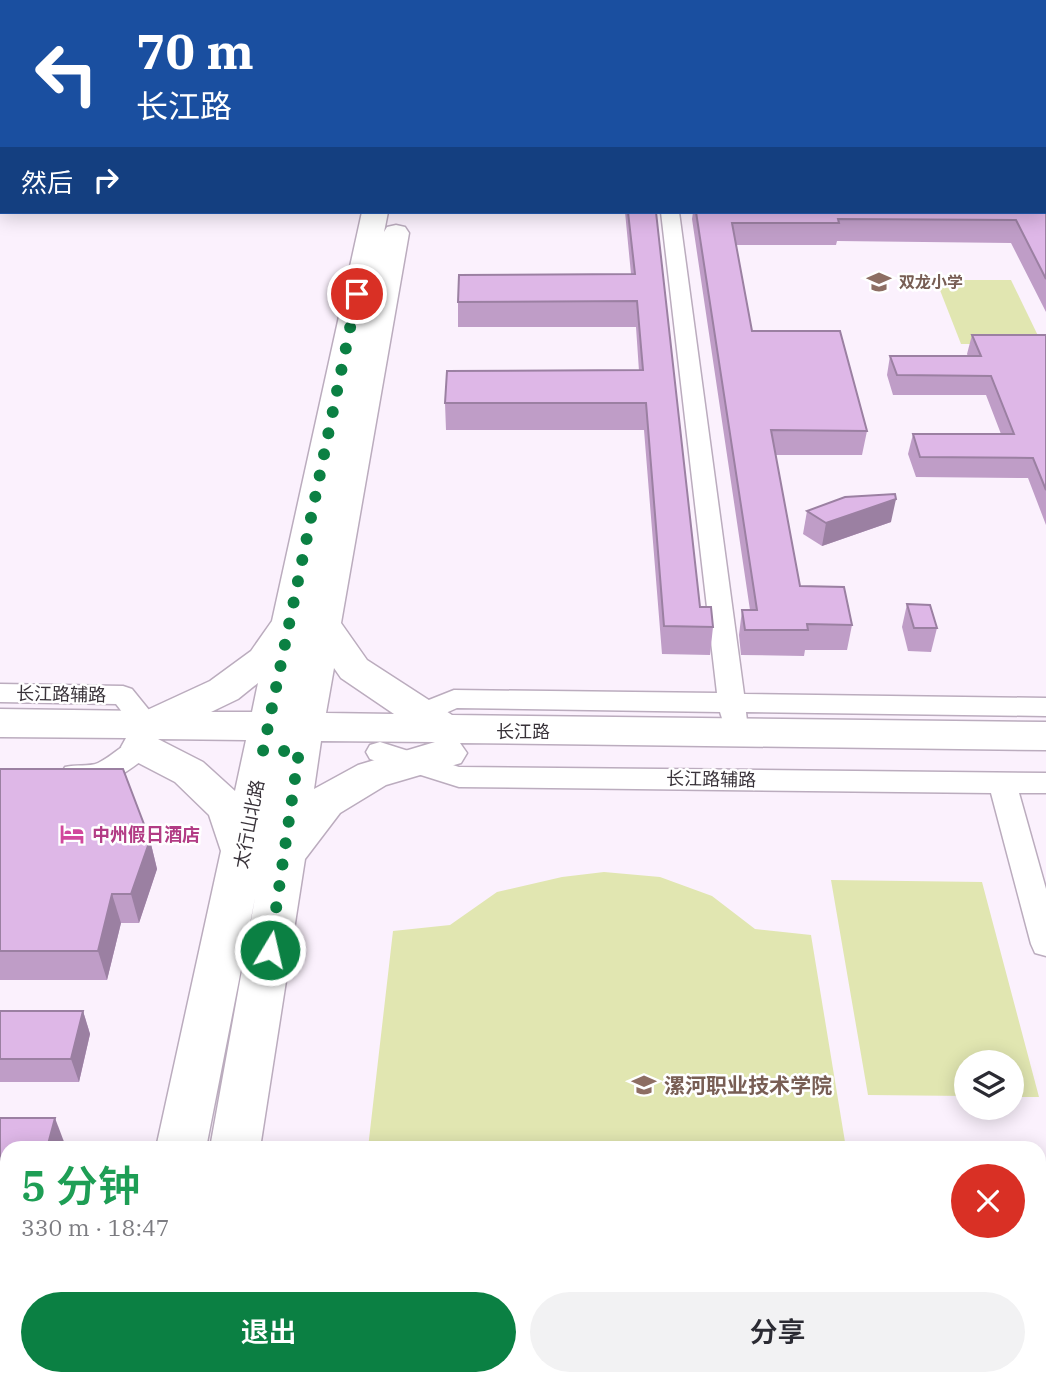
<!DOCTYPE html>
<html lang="zh">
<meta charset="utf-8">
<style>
:root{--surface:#fff;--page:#f2f2f3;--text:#2b2b33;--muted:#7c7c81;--accent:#0b8043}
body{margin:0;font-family:"IBM Plex Serif","Noto Sans SC",serif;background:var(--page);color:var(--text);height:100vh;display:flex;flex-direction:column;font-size:26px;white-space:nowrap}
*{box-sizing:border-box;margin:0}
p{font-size:23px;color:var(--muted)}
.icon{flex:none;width:38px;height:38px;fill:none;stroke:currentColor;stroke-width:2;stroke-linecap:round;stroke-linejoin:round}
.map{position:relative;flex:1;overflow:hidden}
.panel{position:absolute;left:0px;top:1141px;width:1046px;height:245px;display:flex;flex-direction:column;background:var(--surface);border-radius:21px 21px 0 0;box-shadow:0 4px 18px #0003}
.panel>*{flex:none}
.top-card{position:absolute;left:0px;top:0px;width:1046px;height:214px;box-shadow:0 4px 18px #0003;background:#1a4fa0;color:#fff;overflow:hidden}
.tools{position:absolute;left:954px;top:1050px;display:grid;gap:14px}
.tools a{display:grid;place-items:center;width:70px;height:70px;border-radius:50%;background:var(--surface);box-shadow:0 4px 18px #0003;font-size:35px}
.pin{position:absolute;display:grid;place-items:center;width:60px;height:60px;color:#fff;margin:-30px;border:4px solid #fff;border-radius:50%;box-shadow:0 2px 7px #0007}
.me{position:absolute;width:77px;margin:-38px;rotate:9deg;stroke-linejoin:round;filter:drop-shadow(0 0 5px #0008)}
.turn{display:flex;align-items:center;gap:24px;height:147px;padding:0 21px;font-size:32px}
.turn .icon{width:91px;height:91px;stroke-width:2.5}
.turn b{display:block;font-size:49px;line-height:60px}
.then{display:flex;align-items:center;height:66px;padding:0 21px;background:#0003;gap:14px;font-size:26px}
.round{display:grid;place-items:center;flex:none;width:74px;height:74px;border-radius:37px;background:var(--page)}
.headline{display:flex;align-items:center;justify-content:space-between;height:119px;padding:0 21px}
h1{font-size:42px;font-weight:600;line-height:52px;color:#1e9e55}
.action{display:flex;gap:14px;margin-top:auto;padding:14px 21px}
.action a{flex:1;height:80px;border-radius:42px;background:var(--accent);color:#fff;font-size:28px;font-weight:600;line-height:80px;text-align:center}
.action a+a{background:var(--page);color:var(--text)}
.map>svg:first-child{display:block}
.green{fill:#e1e6b1}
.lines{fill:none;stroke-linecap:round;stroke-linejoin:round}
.minor-casing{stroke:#bbacbe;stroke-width:3}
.tertiary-casing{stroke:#bbacbe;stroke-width:3}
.secondary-casing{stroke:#bbacbe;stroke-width:3}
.minor{fill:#fff;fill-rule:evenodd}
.tertiary{fill:#fff;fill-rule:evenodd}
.secondary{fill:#fff;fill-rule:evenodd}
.wall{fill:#bf9dc7}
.shaded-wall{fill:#9b80a2}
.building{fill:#deb7e7;stroke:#9b80a2;stroke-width:2}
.route{stroke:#0b8043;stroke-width:12;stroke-dasharray:0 21.6}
.labels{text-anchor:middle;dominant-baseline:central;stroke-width:5;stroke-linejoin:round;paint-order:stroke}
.far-education-label{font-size:16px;font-weight:bold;fill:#785e54;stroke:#fff;text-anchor:start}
.street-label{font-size:18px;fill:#383239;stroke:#fff}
.hotel-label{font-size:18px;font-weight:bold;fill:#b23c85;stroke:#fff;text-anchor:start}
.near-education-label{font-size:21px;font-weight:bold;fill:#785e54;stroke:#fff;text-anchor:start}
</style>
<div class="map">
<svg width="1046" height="1386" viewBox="0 0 1046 1386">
<rect width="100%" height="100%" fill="#fbf1fd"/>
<g class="green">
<path d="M936,280H1011L1042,344H961Z"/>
<path d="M604,872L660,877L712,896L755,929L811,935L846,1148H368L393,931L450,925L497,892L562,877Z"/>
<path d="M831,880L982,882L1039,1097H1012V1062H966V1096L868,1095Z"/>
<path d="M342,1379H884L885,1386H341Z"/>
</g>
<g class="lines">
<g class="minor-casing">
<g id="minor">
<path d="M405,0H419L404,2Z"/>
<rect x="450" y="0" width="14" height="2"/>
<path d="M661,212H679L744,694L1046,698V716L746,712L747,721L743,728L734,730L725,728L720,712L457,708L414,727L405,729L396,727L392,720L396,713L454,690L717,693Z"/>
<path d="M0,684L123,686L132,689L162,726L158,733C137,739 128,719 116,704L0,702Z"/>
<path d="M141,737L151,740L155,747L151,754C121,775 104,793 65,781L61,774L65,767C76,764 89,767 98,763C113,756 124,742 141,737Z"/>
<path d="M380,742L459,767L1046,773V793H1019L1046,889V956L1035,953L1031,944L991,793L459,787L370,759L366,752L370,745Z"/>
</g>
</g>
<g class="tertiary-casing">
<rect id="tertiary" x="0" y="93" width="2" height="12"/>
</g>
<g class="secondary-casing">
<g id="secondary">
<rect x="413" y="0" width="20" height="2"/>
<path d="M362,212H388L384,232L387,227L396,225L405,227L409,233L341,623L367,660L452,715L1046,722V750L460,743L467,753L461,763L386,785L340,813L305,859L260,1148H210L255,898L206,1148H156L221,851L209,815L175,782L127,757L121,747L126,738L0,737V709L145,711L210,681L251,651L272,621ZM334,668L341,678L394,714L326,713ZM258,683L252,712H211L238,699ZM158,739L246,740L235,791L203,762ZM321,741L435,742L358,765L314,789Z"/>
<path d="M104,1379H162L160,1386H102Z"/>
<path d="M165,1379H223L222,1386H164Z"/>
</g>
</g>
<use href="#minor" class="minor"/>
<use href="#tertiary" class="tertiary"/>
<use href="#secondary" class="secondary"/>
</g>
<g class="wall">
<path d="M0,0H53L52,2H2L1,44H0Z"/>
<path d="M1046,125V312L1011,243L837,241L836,245H736L752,331L867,431L862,455H775L800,586L852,625L847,650H805L804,656L741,655L739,635L742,610H750L692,219L693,212H1045Z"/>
<path d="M625,212H656L700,607L713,627L710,655L662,654L644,430H446L445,403L639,371L636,327H458V302L631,274Z"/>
<path d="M972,335H1046V525L1028,478L916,477L908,454L913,434H1001L986,395H893L887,375L890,356H968L967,354Z"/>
<path d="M807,511L891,522L822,546L803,534Z"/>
<path d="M907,604L937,628L931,652L908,651L902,627Z"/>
<path d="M0,769L150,840L157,869L139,923H121L107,980H0Z"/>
<path d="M0,1011H83L90,1034L79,1082H0Z"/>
<path d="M0,1118L66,1147L7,1148V1202H0Z"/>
<rect x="0" y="1255" width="7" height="89"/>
</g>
<g class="shaded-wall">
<path d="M2,25V43L1,44L0,27Z"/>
<path d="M2,109V134L0,137V111Z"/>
<path d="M896,499L891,522L822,546L826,523Z"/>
<path d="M150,840L157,869L139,923L131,894Z"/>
<path d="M112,894L121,923L107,980L98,951Z"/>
<path d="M83,1011L90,1034L79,1082L71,1059Z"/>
<path d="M55,1118L66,1147V1148H47Z"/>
<path d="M7,1288V1333L0,1319V1314Z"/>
</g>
<g class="building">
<path d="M0,0H21L20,2H2V25L0,27Z"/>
<path d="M93,0H172L171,2H92Z"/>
<path d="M215,0H331V2H214Z"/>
<path d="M0,101H2V109L0,111Z"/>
<path d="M1045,125H1046V279L1016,220L838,219L839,223H732L752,331H840L867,431L771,430L800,586L844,587L852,625L807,624L808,630H745L742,610H757L696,212H1045Z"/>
<path d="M628,212H656L700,607H711L713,627L664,626L646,403H445L447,371L643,370L637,301L458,302L459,275L635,274Z"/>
<path d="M972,335H1046V490L1033,458L920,457L913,434H1014L991,376L897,375L890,356H981Z"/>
<path d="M895,494L896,499L826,523L807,511L845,497Z"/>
<path d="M907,604L930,605L937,628H914Z"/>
<path d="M0,769H123L150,840L131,894H112L98,951H0Z"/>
<path d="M0,1011H83L71,1059H0Z"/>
<path d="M0,1118H55L47,1148H7V1173H0Z"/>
<path d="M0,1255H7V1288L0,1314Z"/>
</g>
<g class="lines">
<path class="route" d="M270,950L299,751H263L357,294"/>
</g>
<defs>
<g id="school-bare" transform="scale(1.89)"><path d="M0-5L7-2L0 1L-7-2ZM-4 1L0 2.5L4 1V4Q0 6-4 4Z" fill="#8d6e63" stroke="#fff" stroke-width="2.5" paint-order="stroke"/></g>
<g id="hotel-bare" transform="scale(1.89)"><path d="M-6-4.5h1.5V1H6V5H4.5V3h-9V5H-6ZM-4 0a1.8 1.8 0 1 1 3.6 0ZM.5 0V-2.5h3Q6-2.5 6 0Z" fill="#d1479c" stroke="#fff" stroke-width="2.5" paint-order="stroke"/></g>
<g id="university-bare" transform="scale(1.89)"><path d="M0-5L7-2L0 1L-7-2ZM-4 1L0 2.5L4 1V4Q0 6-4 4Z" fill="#8d6e63" stroke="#fff" stroke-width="2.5" paint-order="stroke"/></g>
</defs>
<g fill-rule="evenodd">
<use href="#school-bare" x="879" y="282"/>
<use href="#hotel-bare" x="72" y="834"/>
<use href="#university-bare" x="644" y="1085"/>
</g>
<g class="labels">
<g class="far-education-label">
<text x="899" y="282">双龙小学</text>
</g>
<g class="street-label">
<text transform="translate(61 694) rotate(1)">长江路辅路</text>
<text x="523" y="731">长江路</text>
<text transform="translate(711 779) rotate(1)">长江路辅路</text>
<text transform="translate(249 824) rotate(-79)">太行山北路</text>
</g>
<g class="hotel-label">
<text x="92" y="834">中州假日酒店</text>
</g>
<g class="near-education-label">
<text x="664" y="1085">漯河职业技术学院</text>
</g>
</g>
</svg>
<div class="tools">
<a><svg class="icon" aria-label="layers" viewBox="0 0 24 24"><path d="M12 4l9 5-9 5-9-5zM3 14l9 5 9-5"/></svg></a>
</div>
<div class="pin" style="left:357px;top:294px;background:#d93025"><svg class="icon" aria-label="arrive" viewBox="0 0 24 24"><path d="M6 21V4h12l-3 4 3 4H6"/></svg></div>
<svg class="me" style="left:270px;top:950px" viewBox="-20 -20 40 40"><circle r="17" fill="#0b8043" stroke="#fff" stroke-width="3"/><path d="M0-11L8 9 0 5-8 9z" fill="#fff"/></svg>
<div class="top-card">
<div class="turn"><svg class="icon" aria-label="left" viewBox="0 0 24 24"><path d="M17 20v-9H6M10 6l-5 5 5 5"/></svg><div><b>70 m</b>长江路</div></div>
<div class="then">然后<svg class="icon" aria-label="right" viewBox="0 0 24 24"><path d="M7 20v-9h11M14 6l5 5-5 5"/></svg></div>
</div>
<section class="panel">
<div class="headline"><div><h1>5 分钟</h1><p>330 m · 18:47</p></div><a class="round" style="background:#d93025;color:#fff"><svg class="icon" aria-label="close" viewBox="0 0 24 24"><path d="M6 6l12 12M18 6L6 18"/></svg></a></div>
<div class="action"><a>退出</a><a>分享</a></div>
</section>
</div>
